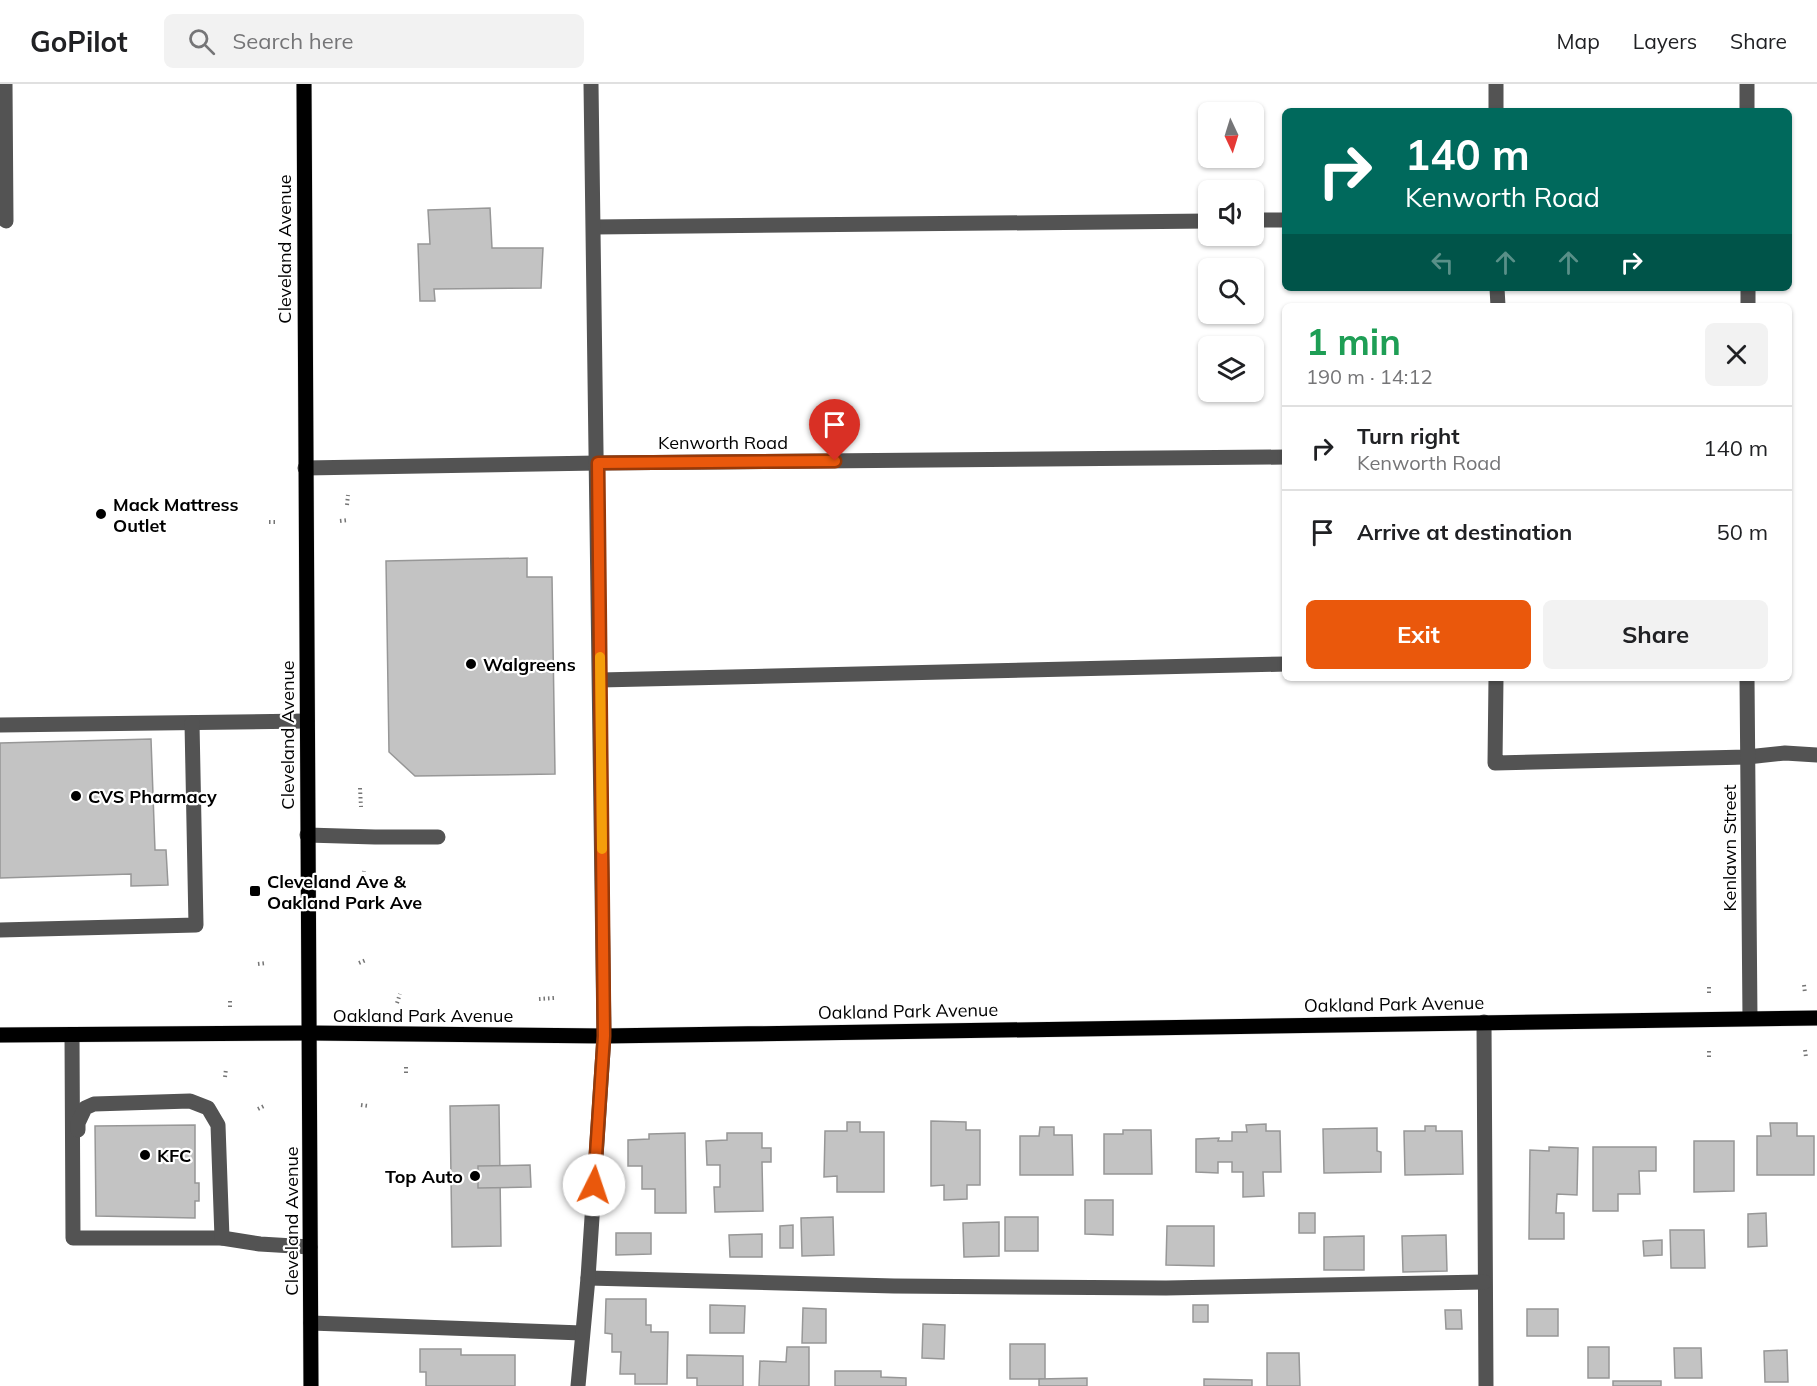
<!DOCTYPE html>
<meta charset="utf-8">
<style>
:root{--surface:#fff;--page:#f2f2f2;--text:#202124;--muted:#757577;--line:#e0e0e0;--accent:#ea580c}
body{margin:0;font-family:Mulish,sans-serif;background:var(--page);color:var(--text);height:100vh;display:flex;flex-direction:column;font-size:22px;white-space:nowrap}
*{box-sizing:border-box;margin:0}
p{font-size:20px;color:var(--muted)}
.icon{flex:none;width:33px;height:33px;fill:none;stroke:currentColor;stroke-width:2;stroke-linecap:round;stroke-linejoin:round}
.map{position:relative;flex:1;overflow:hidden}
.panel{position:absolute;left:1282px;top:219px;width:510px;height:378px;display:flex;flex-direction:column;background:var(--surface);border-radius:9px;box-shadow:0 2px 4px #0004}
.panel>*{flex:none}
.guide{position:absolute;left:1282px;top:24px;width:510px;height:183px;border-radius:9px;box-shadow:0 2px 4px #0004;background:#00695c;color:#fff;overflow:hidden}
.needle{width:39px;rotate:176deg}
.fabs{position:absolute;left:1198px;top:18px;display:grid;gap:12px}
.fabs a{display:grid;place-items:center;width:66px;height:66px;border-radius:9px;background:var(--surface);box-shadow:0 2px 4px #0004;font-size:30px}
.pin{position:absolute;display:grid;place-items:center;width:51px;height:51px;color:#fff;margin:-62px -26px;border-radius:50% 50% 50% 0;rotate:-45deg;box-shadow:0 0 6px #0007}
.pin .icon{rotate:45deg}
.me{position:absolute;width:66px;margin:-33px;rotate:4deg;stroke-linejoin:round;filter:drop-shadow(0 0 4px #0008)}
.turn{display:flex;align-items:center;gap:21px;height:126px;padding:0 24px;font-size:27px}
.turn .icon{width:78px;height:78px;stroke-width:2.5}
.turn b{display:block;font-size:42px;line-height:51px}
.lanes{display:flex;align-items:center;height:57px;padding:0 24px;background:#0003;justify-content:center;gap:30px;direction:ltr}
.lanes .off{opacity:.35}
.round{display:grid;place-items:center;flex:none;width:63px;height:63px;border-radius:9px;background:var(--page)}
.summary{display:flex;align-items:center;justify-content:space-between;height:102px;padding:0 24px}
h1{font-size:36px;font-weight:700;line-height:45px;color:#1e9e55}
.action{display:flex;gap:12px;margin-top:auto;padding:12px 24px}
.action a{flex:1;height:69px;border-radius:9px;background:var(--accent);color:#fff;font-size:24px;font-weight:700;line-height:69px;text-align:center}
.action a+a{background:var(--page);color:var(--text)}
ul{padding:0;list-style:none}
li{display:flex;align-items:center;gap:18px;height:84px;padding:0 24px;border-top:2px solid var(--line)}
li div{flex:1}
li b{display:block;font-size:22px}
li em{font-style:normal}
header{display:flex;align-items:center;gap:36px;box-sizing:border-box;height:84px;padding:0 30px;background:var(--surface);border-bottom:2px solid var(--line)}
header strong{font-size:28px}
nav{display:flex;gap:33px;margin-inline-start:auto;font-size:21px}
.search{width:420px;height:54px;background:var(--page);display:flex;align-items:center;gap:15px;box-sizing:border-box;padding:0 21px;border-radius:9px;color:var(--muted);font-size:22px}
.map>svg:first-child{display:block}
.building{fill:#c3c3c3;stroke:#979797;stroke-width:1.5}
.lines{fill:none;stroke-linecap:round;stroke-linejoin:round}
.major-casing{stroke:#dbdbdb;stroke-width:16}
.path{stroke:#757575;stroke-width:4;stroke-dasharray:1.5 3;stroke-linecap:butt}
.minor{stroke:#535353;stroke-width:15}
.major{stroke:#000;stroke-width:15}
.route-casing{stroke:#983908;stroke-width:15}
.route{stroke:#ea580c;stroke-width:10}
.slow{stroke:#f59e0b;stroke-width:10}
.poi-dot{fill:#000;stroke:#fff;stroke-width:2}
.labels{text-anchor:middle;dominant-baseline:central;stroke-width:4.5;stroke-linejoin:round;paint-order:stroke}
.street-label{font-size:18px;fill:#000;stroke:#fff}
.poi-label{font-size:18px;font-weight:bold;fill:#000;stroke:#fff;text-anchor:start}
</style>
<header>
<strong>GoPilot</strong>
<div class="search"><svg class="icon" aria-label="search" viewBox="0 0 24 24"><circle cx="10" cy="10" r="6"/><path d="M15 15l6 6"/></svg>Search here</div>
<nav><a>Map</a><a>Layers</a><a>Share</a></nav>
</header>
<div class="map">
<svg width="1817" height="1302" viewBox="0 0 1817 1302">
<rect width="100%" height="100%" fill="#fff"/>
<g class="building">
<path d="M490,124L492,164H543L541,204L434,205L435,217H420L418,160H430L428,126Z"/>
<path d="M527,474V493H552L555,690L415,692L389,668L386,477Z"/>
<path d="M151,655L155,766H166L168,801L131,802V790L0,794V659Z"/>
<path d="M499,1021L501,1162L452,1163L450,1022Z"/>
<path d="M931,1037L966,1038V1046H980V1101H967V1115L944,1116V1101L931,1102Z"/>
<path d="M847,1038H860V1048H884V1108H837V1092L824,1093L825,1047H847Z"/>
<path d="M1770,1039H1797V1052H1814V1091H1757V1052H1771Z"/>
<path d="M1266,1040V1047H1280L1281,1088H1263L1264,1112L1243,1113V1088H1232V1078H1218V1089L1196,1088V1055L1219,1054L1218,1057H1232V1048H1247L1246,1041Z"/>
<path d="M195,1041V1099H199V1117H195V1134L96,1132L95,1042Z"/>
<path d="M1425,1042H1436V1047H1462L1463,1090L1405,1091L1404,1047H1425Z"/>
<path d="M1040,1043H1054V1051H1072L1073,1091H1020V1052H1039Z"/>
<path d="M1377,1044V1067L1381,1068V1088L1324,1089L1323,1045Z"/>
<path d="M1123,1046H1151L1152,1090H1104V1050H1123Z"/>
<path d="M685,1049L686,1129H655V1105H642V1082H628V1056L649,1055V1050Z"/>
<path d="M727,1049H762V1064H771V1078H762L763,1127L715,1128L714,1103H720V1081H707L706,1057L727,1056Z"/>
<path d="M1694,1057H1734V1107L1694,1108Z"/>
<path d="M1549,1063L1578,1064L1577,1111L1557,1110L1556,1129H1564V1155H1529L1530,1066L1549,1067Z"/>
<path d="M1593,1063H1656V1087H1639L1640,1110H1618V1127H1593Z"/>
<path d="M530,1081L531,1103L478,1104V1082Z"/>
<path d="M1085,1116H1113V1151L1085,1150Z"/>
<rect x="1299" y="1129" width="16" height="20"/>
<path d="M1766,1129L1767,1162L1748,1163V1130Z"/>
<path d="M833,1133L834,1171L802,1172L801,1134Z"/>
<rect x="1005" y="1133" width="33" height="34"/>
<path d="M999,1138V1172L964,1173L963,1139Z"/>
<path d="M793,1141V1164H780V1142Z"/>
<path d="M1167,1142H1214V1182L1166,1181Z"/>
<path d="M1670,1146H1704L1705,1184H1671Z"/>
<path d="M616,1149H651V1170L616,1171Z"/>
<path d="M762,1150V1173H730L729,1151Z"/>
<path d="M1446,1151L1447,1187L1403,1188L1402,1152Z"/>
<path d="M1364,1152V1186H1324V1153Z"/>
<path d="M1662,1156V1171L1644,1172L1643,1157Z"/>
<path d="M606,1215H646V1241H651V1248H668L667,1300H635V1290H620L621,1268H612V1250L605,1249Z"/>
<path d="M710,1221L745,1222L744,1249H710Z"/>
<rect x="1193" y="1221" width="15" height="17"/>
<path d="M803,1224L826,1225V1259H802Z"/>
<rect x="1527" y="1225" width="31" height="27"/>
<path d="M1445,1226H1461L1462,1245H1446Z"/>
<path d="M923,1240L945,1241L944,1275L922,1274Z"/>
<rect x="1010" y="1260" width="35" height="35"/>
<path d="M787,1263H809V1302H759L760,1277L786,1278Z"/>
<rect x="1588" y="1263" width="21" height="31"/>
<path d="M1674,1264H1701L1702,1294H1675Z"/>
<path d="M420,1265H461V1271H515V1302H426V1288H420Z"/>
<path d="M1787,1266L1788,1298H1765L1764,1267Z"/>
<path d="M1267,1269H1299L1300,1302H1267Z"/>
<path d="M687,1271L743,1272V1302H697V1294H687Z"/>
<path d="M835,1287H881V1293L906,1294V1302H835Z"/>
<path d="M1087,1294V1302H1039V1295Z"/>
<path d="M1204,1295L1252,1296V1302H1204Z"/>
<rect x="1613" y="1297" width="48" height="5"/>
</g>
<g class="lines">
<g class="major-casing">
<g id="major">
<path d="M304,0L311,1302"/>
<path d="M0,951L310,949L604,952L1817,934"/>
</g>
</g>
<g class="path">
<path d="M347,421L348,411"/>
<path d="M340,437L348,436"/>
<path d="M269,438H275"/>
<path d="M360,704L361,723"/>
<path d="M363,801L364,787"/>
<path d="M359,879L366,876"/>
<path d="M258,880L266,879"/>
<path d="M1804,901L1805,909"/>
<path d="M1709,903V909"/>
<path d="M539,915L554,914"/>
<path d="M397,919L400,910"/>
<path d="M230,923V915"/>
<path d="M1805,966L1806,973"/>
<path d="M1709,967V973"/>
<path d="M406,989V982"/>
<path d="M225,993L226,985"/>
<path d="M361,1021L368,1022"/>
<path d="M258,1025L266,1021"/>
</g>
<g class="minor">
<path d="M5,0L6,137"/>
<path d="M1496,0V27"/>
<path d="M1747,0V27"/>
<path d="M1254,136H1286"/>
<path d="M594,143L1209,137"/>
<path d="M1497,204L1498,222"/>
<path d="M1748,204V222"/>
<path d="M305,384L598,379L1286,373"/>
<path d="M1496,594L1495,679L1747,673L1785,669L1817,671"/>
<path d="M1747,594L1750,934"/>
<path d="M600,596L1286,580"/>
<path d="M0,641L307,637"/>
<path d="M307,751L375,753H438"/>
<path d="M0,846L196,841L192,639"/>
<path d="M1484,938L1486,1302"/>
<path d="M72,951L73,1154H222L260,1160L310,1163"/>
<path d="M78,1046V1039L85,1024L94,1020L190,1017L208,1024L218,1041L222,1154"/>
<path d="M588,1194L894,1202L1166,1204L1484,1198"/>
<path d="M311,1239L582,1249"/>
<path d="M578,1302L588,1194L604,952L591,0"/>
</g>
<use href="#major" class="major"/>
</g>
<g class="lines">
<g class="route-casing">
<path id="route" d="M594,1101L604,952L598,379L835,377"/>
</g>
<use href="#route" class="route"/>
<path class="slow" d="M600,573L602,765"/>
</g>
<g class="poi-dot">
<circle cx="101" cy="430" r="6"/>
<circle cx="471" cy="580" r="6"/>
<circle cx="76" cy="712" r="6"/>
<rect x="249" y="801" width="12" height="12" rx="3"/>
<circle cx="145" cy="1071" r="6"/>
<circle cx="475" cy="1092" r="6"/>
</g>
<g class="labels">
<g class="street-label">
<text transform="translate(284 165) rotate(-90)">Cleveland Avenue</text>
<text x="723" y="358">Kenworth Road</text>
<text transform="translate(287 651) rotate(-90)">Cleveland Avenue</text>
<text transform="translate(1729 764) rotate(-90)">Kenlawn Street</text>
<text transform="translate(1394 920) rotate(-1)">Oakland Park Avenue</text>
<text transform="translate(908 927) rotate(-1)">Oakland Park Avenue</text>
<text x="423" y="931">Oakland Park Avenue</text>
<text transform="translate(291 1137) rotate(-90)">Cleveland Avenue</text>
</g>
<g class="poi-label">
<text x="113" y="420">Mack Mattress<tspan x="113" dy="21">Outlet</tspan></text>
<text x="483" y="580">Walgreens</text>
<text x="88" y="712">CVS Pharmacy</text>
<text x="267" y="797">Cleveland Ave &amp;<tspan x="267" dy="21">Oakland Park Ave</tspan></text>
<text x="157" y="1071">KFC</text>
<text x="463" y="1092" text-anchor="end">Top Auto</text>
</g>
</g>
</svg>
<div class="fabs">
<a><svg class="needle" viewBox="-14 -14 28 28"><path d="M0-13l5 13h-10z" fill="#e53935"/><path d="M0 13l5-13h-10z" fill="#757577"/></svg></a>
<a><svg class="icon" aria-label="sound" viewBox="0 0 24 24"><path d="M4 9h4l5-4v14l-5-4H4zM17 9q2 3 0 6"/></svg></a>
<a><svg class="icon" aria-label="search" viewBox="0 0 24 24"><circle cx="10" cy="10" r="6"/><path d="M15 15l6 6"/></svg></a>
<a><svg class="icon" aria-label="layers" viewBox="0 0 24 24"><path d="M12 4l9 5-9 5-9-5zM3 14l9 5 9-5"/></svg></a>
</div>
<div class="pin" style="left:835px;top:377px;background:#d93025"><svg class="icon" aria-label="arrive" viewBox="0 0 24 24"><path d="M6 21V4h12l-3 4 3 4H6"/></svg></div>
<svg class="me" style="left:594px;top:1101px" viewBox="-20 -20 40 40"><circle r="19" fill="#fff"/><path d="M0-13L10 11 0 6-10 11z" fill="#ea580c"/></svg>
<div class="guide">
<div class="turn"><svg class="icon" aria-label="right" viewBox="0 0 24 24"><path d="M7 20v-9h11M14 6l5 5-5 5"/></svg><div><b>140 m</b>Kenworth Road</div></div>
<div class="lanes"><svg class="icon off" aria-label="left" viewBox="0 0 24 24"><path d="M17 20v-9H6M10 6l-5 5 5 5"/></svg><svg class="icon off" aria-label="ahead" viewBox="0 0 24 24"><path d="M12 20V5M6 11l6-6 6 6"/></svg><svg class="icon off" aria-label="ahead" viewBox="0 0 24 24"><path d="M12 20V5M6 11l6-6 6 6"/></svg><svg class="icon" aria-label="right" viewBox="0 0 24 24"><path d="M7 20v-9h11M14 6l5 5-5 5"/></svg></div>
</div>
<section class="panel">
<div class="summary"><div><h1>1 min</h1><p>190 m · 14:12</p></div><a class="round"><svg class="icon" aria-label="close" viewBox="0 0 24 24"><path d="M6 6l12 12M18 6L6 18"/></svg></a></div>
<ul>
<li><svg class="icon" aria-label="right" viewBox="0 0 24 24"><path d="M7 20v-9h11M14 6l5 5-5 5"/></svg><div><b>Turn right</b><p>Kenworth Road</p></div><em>140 m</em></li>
<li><svg class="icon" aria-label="arrive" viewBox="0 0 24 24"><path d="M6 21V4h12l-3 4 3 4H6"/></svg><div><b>Arrive at destination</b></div><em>50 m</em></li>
</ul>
<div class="action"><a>Exit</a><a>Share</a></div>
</section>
</div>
